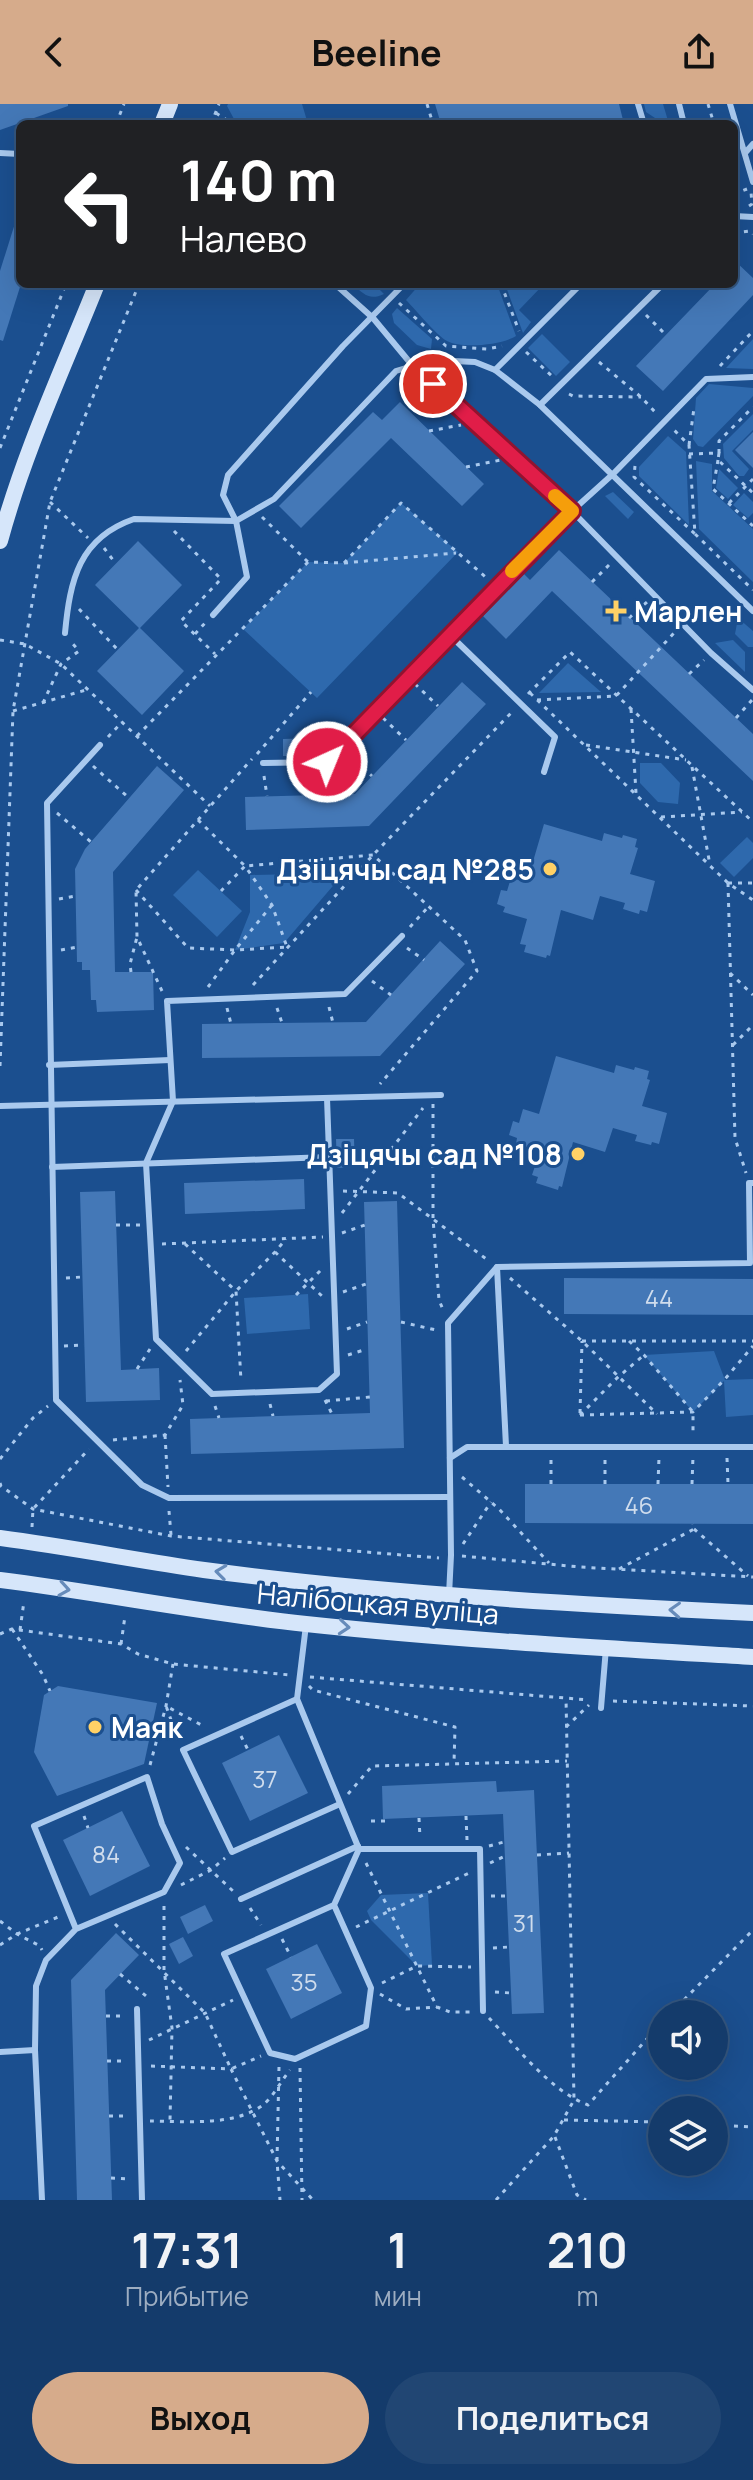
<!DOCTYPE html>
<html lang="ru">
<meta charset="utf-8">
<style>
:root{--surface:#143b6b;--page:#214673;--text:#f1f3f6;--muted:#9dadc1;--line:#33557e;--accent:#d6ab8b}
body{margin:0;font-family:Manrope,sans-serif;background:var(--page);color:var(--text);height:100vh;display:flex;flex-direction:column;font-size:30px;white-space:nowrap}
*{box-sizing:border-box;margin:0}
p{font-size:26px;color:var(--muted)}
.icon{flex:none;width:44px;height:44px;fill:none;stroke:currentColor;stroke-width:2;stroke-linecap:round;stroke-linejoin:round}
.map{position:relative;height:2096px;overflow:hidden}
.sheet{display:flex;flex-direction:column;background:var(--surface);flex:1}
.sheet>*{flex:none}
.guide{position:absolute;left:16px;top:16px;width:722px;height:168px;border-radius:12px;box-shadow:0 8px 32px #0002,0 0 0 2px var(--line);background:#202124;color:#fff;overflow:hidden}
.fabs{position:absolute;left:648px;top:1896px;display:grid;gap:16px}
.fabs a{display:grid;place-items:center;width:80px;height:80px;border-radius:50%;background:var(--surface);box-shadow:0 8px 32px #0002,0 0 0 2px var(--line);font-size:40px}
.pin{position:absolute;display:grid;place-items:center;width:68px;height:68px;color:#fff;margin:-34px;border:4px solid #fff;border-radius:50%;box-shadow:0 2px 8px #0007}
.me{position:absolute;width:88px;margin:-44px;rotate:44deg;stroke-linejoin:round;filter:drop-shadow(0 0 6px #0008)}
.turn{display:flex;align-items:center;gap:28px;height:168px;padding:0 32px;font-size:36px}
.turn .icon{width:104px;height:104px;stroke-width:2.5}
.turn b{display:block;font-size:56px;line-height:68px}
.eta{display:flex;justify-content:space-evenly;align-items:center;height:136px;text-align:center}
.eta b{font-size:48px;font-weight:700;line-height:56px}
.primary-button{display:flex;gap:16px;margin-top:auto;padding:16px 32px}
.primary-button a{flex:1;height:92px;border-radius:48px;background:var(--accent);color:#111;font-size:32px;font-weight:700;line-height:92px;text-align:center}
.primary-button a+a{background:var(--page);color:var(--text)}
header{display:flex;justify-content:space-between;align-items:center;height:104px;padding:0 32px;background:var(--accent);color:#111;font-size:36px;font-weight:700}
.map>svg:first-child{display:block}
.green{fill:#2e69ad}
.building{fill:#4478b7}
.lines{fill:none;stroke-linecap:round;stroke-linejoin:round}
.path{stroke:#a9c9ee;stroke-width:3;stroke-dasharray:4 6;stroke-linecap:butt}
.service{stroke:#a9c9ee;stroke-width:6}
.secondary{stroke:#d6e6fa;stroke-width:16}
.oneway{stroke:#668bba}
.route-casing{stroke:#92132f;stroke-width:20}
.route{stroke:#e11d48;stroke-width:14}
.slow{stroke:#f59e0b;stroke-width:14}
.poi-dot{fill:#ffd166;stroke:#1b4f8f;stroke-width:3}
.labels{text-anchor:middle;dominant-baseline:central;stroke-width:6;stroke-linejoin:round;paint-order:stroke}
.number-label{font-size:24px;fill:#d0dded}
.poi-label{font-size:28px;font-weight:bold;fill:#fff;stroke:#1b4f8f;text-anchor:start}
.street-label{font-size:28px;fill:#fff;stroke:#1b4f8f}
</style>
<header><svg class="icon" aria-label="back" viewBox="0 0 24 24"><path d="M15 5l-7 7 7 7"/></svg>Beeline<svg class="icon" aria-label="share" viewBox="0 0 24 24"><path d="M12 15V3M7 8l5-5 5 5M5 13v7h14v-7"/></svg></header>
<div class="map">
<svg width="753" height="2096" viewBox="0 0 753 2096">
<rect width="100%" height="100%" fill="#1b4f8f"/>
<g class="green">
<path d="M228,0H302L308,20H242L234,15L227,2Z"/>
<path d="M644,0H663L669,20H664L646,8Z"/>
<path d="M352,180H374L384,190C369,197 364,190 352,180Z"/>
<path d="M420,180H497L516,232C502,241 462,245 447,237C436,231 416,206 406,196Z"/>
<path d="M505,180H544L519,206L531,218L523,229Z"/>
<path d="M397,204L432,235L431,245L417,241L394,219L392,210Z"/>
<path d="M542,230L570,258L556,272L528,244Z"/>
<path d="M753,235V265L726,264Z"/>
<path d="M709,280L753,284V292L703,343L698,342L693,335L696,294Z"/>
<path d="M753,310V326L732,347L749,365L744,372H739L724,354L723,340Z"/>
<path d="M668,332L686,348L689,421L639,372V363Z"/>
<path d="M696,357L712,360V387L753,425V478L699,425Z"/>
<path d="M719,365L738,384L728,395L716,384Z"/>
<path d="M613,388L634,408L628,415L605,392Z"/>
<path d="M744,389L753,398V409L748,414L733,401Z"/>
<path d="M401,399L458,448L317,594L243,525L308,458L344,459Z"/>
<path d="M738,514L753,527V543H748L735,530Z"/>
<path d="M733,536L745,548V568L715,539Z"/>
<path d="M568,559L601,588L539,589Z"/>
<path d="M640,659H661L680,679L678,700L658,698L640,679Z"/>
<path d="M747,733L753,739V754L734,773L720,759Z"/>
<path d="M198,766L242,807L217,833L173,791Z"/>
<path d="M344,769L284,839L235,846L250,808V771Z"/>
<path d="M308,1190L310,1225L247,1230L244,1194Z"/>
<path d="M714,1247L725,1276L753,1275V1311L726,1313L724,1277L693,1308L644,1251Z"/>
<path d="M428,1789L432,1861L417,1862L371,1816L367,1807L381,1791Z"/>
</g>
<g class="building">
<path d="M0,0H68V2L0,26Z"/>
<path d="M435,0H619L624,20H441Z"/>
<path d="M17,113H20V183L3,237L0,236V167Z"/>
<path d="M734,156L753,174V191L663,287L636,262L715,180H734Z"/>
<path d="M400,298L484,380L462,402L391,334L301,424L279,402L373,308L382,316Z"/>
<path d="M753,328V364L735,346Z"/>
<path d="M138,437L182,481L140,524L184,567L142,611L97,567L139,524L95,481Z"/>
<path d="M559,446L753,630V677L552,487L506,535L483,512L524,470L530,476Z"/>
<path d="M462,578L486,600L369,722L246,726L245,693L355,690Z"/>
<path d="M311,634L312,652H283V635Z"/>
<path d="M157,662L184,686L113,768L115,868H153L154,906L97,908L96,896H91L90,866H82V858H77L75,765L85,745Z"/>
<path d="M544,720L602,737L604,729L622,734L623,731L637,735L635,743L638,744L630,770L655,777L647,808L640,806L639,810L623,805L625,799L600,792L593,816L561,806L550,852L547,851L546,854L524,848L526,841L520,840L527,815L503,808L505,803L497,800L501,786L507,787L511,774L527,778Z"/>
<path d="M440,837L465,860L380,952L202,954V920L366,918Z"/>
<path d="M556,952L614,969L616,961L634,966L635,963L649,967L647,975L650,976L642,1002L667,1009L659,1040L652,1038L651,1041L635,1037L637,1031L613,1024L605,1048L573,1038L562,1083L559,1082L558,1086L536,1079L538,1073L532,1071L540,1047L516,1040L517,1034L509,1031L513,1017L519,1019L523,1005L539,1010Z"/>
<path d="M336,1035H354L355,1063L337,1064Z"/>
<path d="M304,1075L305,1105L185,1110L184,1079Z"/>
<path d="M115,1087L121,1266L159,1264L160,1296L86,1298L80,1088Z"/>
<path d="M397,1097L404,1344L191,1350L190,1315L370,1309L364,1098Z"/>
<path d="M564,1174L753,1175V1211L564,1210Z"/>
<path d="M525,1380H753V1420L525,1419Z"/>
<path d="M58,1582L157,1599L144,1660L57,1692L34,1648L44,1591Z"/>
<path d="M279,1631L308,1689L250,1717L222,1659Z"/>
<path d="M496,1677L497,1688L534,1686L544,1909L512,1910L503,1710L383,1715L382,1682Z"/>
<path d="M122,1707L150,1762L90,1792L63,1736Z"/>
<path d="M205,1801L213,1817L188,1830L180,1813Z"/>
<path d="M116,1829L139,1851L105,1886L112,2096H77L71,1876Z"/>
<path d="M183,1833L193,1852L179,1860L169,1840Z"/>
<path d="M317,1840L342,1889L291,1915L266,1865Z"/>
</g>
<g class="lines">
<g class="path">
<path d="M427,0L433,20"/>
<path d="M708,0L714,20"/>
<path d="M216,9L233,20"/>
<path d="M116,20L124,0"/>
<path d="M211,20L219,0"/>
<path d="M734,90L747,85"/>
<path d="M749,102L752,100L751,88"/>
<path d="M734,129L750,127L753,130"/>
<path d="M501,180L519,227"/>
<path d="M713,180L714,181"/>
<path d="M399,199L446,242L487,245L502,242"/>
<path d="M646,211L666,231"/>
<path d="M526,248L553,273"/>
<path d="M599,258L641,293L656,309"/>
<path d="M720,262L753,227"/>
<path d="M569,290L573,292L641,293"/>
<path d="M429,327L461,321"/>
<path d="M689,341L694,304"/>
<path d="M0,344L66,180"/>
<path d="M719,349V337L753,303"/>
<path d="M689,350L719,349L718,356L753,389"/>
<path d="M718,356L713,385L753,422"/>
<path d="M635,362L634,373L695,430L689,341L673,325"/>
<path d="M466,363L501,356"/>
<path d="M50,398L88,434"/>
<path d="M729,399L753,375"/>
<path d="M262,413L308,458"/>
<path d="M174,427L221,475L181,517L215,550"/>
<path d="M695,430L753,486"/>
<path d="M104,444L116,460"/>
<path d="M344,459L456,449"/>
<path d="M592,478L609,461"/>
<path d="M79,505L118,546"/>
<path d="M629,514L647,498"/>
<path d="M195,530L205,519"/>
<path d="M0,536L25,540L61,560L210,702"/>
<path d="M689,570L704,556"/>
<path d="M415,580L438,602"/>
<path d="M530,589L728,779L753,796"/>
<path d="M528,590L570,548L753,718"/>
<path d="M537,596L616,592L674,529"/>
<path d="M43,599L61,560L79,547L72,539"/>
<path d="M631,605L636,689"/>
<path d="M13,607L86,586"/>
<path d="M383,614L406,636"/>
<path d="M736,614L752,596"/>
<path d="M137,632L308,458L344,459L401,399L489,476"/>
<path d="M108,633L122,618"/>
<path d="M586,641L686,656"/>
<path d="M257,650L311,588"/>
<path d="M348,650L372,672"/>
<path d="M93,662L129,694"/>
<path d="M692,663L710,761"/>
<path d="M311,671L312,691"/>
<path d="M264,672L267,692"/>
<path d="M57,709L91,738"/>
<path d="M661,713L742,708"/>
<path d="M198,716L245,762L373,751L465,836L477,867L380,980"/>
<path d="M728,779L735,1034L746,1069"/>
<path d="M728,779H753"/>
<path d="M136,786L188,844L235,846L287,843L272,801L245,762L221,787"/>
<path d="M59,795L75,792"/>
<path d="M410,823L429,802"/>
<path d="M407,844L424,856"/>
<path d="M61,846L77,843"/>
<path d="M131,868L130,860L137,833"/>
<path d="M730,869L753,891"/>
<path d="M372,877L391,891"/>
<path d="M253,881L373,751L512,608"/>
<path d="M208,883L235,846L272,801"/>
<path d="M162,887L137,833L136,786L252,655"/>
<path d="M329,903L333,919"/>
<path d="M227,904L231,920"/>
<path d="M277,904L282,919"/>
<path d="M733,941L753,921"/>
<path d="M0,962L13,607L50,398L139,180"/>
<path d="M433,1000V1114L439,1196L444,1208"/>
<path d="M343,1087L398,1089L489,1157"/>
<path d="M342,1109L423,1004"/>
<path d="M116,1121H140"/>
<path d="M342,1129L365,1121"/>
<path d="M162,1140L323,1133"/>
<path d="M185,1140L236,1187L241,1277"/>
<path d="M275,1148L322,1192"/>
<path d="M66,1174L82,1173"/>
<path d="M510,1174L582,1237L657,1310"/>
<path d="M343,1188L366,1180"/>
<path d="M296,1191L322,1165"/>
<path d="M401,1218L436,1226"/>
<path d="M347,1225L367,1218"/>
<path d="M582,1237H753"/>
<path d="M629,1237L644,1251L693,1308V1332"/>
<path d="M64,1242L84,1241"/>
<path d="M186,1247L236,1187L275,1148L286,1135"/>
<path d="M348,1251L367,1245"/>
<path d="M137,1265L150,1245"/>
<path d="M325,1296L332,1310"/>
<path d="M326,1297L370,1293"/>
<path d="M270,1300L273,1312"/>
<path d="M215,1302L219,1314"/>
<path d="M580,1309L582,1237"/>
<path d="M580,1311L693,1308L725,1275L753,1242"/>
<path d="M580,1311L617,1274L644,1251"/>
<path d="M165,1331L168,1383"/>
<path d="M113,1336L165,1331L183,1301L180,1276"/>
<path d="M727,1354L728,1380"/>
<path d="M0,1355L33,1314L48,1302"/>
<path d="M551,1356V1380"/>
<path d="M462,1373L499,1405L549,1459"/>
<path d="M0,1379L1,1382L33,1405L171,1432L439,1454"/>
<path d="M605,1380V1356"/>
<path d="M658,1380L659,1353"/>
<path d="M692,1380L693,1352"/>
<path d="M169,1407L171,1431"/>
<path d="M32,1423L33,1405L89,1345"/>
<path d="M694,1425L748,1472"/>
<path d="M463,1440L491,1398"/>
<path d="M462,1452L580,1463L753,1473"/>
<path d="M619,1465L694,1425L693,1420"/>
<path d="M12,1525L43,1571L50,1587"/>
<path d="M20,1526L24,1497"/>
<path d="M0,1530L12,1525L121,1540L138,1550L173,1560L290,1571"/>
<path d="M121,1540L125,1512"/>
<path d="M310,1573L589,1596"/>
<path d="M309,1582L313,1586L455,1623L454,1659"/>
<path d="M613,1597L753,1602"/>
<path d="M566,1623L589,1601"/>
<path d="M241,1632L248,1646"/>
<path d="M178,1635L166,1602L205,1623"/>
<path d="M150,1661L166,1602L173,1560"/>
<path d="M348,1690L372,1662L567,1657"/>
<path d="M84,1712L88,1724"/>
<path d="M466,1712L467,1736"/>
<path d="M419,1714L420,1734"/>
<path d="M371,1717H389V1715"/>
<path d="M489,1742L504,1738"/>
<path d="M186,1743L233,1787"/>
<path d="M537,1751L569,1749"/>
<path d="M366,1759L437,1903L450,1908H472"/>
<path d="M490,1759L505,1752"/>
<path d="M181,1781L211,1766L225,1754"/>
<path d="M491,1792H507"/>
<path d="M164,1802V1866L172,1924L170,2017"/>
<path d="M250,1804L261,1821"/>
<path d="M0,1817L17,1830L40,1842L42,1846"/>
<path d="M115,1820L205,1909L231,1965L261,1952"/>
<path d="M356,1823L469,1769"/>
<path d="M282,1835L291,1853"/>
<path d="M0,1841L17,1830L58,1813"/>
<path d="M493,1844L509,1843"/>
<path d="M120,1870L146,1892"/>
<path d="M382,1879L417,1862L471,1863"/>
<path d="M495,1888L511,1889"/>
<path d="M380,1890L406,1905L437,1903"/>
<path d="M670,1910L753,1826"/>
<path d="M106,1912H126"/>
<path d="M489,1914C516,1942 550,1987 588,2001L662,1918"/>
<path d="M149,1936L233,1896"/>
<path d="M107,1957H127"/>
<path d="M151,1962L231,1965L277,2057L313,2096"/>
<path d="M279,1963L277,2057L280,2096"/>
<path d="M300,1964L302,2096"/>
<path d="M109,2012H129"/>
<path d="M564,2016L662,2018"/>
<path d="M150,2017C184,2017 233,2023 263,2001C273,1993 281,1977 290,1966"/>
<path d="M714,2021L753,2023"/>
<path d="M555,2033L577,2091L586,2096"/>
<path d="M111,2074L131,2075"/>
<path d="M496,2096L554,2032L574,1996L566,1594"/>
</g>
<g class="service">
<path d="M638,0L644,20"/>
<path d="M679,0L684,20"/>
<path d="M730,0L753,78"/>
<path d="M0,49L20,50"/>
<path d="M745,49L753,40"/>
<path d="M734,112L753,113"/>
<path d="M335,180L373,214L412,261L572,407L711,549L753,586"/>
<path d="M495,266L581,180"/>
<path d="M540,301L663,180"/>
<path d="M213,511L247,473L236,417L223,391L228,371L343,242L404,180"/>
<path d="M65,529C70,476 79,434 134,415L236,417L274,395L396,267L432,256L475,258L495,266L540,301L753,507"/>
<path d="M450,531L555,633L544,668"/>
<path d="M100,641L47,699L56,1296L142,1381L169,1394L450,1393"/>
<path d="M263,659L327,658L496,483L572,407L613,370L706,275L753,273"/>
<path d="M49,961L170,956"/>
<path d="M327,994L337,1270L319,1286L212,1290L156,1235L146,1059L173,997L167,897L345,890L402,832"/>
<path d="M0,1002L441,991"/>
<path d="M52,1063L328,1053"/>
<path d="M497,1163L506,1342"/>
<path d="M450,1354L467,1343H753"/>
<path d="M449,1491L451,1451L448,1219L497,1163L750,1159L749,1079H753"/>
<path d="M306,1521L297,1595L359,1745L334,1801L224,1850L270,1949L295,1955L366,1922L371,1884L334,1801"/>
<path d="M297,1595L183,1646L232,1748L340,1700"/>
<path d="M601,1604L606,1544"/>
<path d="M359,1745H480L483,1907"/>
<path d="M241,1795L358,1742"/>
<path d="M137,1905L142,2096"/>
<path d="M35,1946L36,1882L46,1856L76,1825L164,1788L180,1759L162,1720L147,1673L34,1722L76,1825"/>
<path d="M0,1948L35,1946L42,2096"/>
</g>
<g class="secondary">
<path d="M162,20L170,0"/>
<path d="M0,437C24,348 63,265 97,180"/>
<path d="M0,1434C68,1443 136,1456 204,1466C386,1490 570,1500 753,1509"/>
<path d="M0,1476C102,1489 203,1509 306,1520C455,1536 604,1544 753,1553"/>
</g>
</g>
<defs><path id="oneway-chevron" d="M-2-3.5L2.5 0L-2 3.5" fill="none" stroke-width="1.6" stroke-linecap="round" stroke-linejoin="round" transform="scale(2)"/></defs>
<g class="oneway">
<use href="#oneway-chevron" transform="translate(221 1468) rotate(-173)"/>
<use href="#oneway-chevron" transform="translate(64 1485) rotate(9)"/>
<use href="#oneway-chevron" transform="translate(675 1506) rotate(-177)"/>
<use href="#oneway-chevron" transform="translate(344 1523) rotate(5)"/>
</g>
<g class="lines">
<g class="route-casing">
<path id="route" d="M327,658L572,407L433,280"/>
</g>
<use href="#route" class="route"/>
<path class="slow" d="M512,467L572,407L555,392"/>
</g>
<g class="poi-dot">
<path d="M612 495h8v8h8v8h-8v8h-8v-8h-8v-8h8z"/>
<circle cx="550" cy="765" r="8"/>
<circle cx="578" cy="1050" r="8"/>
<circle cx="95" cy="1623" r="8"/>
</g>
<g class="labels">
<g class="number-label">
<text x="659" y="1193">44</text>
<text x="639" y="1400">46</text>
<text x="265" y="1674">37</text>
<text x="106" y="1749">84</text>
<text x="524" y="1818">31</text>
<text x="304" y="1877">35</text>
</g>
<g class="poi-label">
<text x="634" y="507">Марлен</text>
<text x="534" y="765" text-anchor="end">Дзіцячы сад №285</text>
<text x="562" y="1050" text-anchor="end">Дзіцячы сад №108</text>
<text x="111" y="1623">Маяк</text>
</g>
<g class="street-label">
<text transform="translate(378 1499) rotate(5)">Налібоцкая вуліца</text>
</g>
</g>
</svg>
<div class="fabs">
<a><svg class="icon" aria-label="sound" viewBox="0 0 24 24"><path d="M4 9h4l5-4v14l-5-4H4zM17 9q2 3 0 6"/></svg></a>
<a><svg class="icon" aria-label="layers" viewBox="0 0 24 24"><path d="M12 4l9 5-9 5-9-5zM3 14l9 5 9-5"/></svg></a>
</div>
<div class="pin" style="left:433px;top:280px;background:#d93025"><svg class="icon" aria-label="arrive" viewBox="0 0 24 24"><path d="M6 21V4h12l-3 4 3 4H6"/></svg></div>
<svg class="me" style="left:327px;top:658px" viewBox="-20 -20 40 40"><circle r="17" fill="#e11d48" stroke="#fff" stroke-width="3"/><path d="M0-11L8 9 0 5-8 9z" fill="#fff"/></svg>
<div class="guide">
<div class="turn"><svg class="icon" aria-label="left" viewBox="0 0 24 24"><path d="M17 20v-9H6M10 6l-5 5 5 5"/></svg><div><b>140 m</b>Налево</div></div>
</div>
</div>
<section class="sheet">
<div class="eta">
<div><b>17:31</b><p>Прибытие</p></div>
<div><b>1</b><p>мин</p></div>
<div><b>210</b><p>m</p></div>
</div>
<div class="primary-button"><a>Выход</a><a>Поделиться</a></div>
</section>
